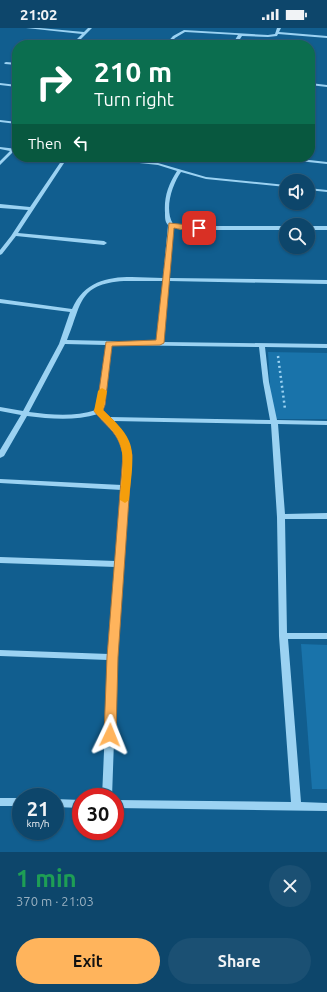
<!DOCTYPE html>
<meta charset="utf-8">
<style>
:root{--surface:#0d466b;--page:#1b5073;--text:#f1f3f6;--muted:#9ab1c1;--line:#2d5e7e;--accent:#ffb45c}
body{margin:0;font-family:Ubuntu,sans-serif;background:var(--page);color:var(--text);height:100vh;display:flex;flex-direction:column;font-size:15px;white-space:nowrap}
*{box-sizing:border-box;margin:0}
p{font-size:13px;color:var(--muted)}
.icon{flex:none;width:22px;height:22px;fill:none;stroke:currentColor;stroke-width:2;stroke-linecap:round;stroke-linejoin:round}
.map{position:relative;height:824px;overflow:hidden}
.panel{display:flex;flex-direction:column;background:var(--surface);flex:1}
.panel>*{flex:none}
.top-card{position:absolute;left:12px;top:12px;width:303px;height:122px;border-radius:16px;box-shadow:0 1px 3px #0004,0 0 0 1px var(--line);background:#0b6e4f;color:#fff;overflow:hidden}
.controls{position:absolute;left:279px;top:146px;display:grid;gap:8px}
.controls a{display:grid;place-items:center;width:36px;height:36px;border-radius:50%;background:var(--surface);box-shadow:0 1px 3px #0004,0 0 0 1px var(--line);font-size:20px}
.speed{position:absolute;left:12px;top:760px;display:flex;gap:8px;font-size:20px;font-weight:700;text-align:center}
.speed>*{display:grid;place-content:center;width:52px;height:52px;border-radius:50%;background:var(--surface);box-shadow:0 1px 3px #0004,0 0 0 1px var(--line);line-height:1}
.speed small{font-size:10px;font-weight:400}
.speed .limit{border:6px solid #d22;background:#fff;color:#111}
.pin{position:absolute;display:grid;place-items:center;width:34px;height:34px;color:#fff;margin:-17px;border-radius:8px;box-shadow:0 2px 6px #0006}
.me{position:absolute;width:44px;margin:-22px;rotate:2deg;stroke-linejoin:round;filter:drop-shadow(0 0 3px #0008)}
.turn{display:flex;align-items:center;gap:14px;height:84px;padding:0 16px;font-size:18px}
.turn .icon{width:52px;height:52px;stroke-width:2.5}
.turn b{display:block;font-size:28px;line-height:34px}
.then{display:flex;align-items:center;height:38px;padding:0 16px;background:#0003;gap:8px;font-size:15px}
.round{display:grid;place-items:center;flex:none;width:42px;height:42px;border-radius:21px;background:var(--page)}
.headline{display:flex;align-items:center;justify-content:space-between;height:68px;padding:0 16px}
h1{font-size:24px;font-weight:600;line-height:30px;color:#1e9e55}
.action{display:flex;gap:8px;margin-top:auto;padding:8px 16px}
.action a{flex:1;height:46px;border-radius:24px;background:var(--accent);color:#111;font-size:16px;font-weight:600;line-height:46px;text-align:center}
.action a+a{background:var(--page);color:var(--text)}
.status{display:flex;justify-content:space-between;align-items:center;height:28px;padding:0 20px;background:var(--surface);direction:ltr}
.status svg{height:11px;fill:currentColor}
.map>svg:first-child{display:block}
.green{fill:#1973aa}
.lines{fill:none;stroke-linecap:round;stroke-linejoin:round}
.path{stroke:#9bd2f2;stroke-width:2.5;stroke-dasharray:2 3;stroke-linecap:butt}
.minor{fill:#9bd2f2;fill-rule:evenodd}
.route{fill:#ffb45c;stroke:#a6753c}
.slow{fill:#f59e0b}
</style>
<div class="status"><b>21:02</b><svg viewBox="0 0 49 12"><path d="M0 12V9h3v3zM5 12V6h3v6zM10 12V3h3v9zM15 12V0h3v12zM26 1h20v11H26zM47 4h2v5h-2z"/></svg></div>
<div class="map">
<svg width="327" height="824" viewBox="0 0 327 824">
<rect width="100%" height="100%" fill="#115e8f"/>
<g class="green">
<path d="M268,324L327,325V391H272Z"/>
<path d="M301,616L327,617V761H312Z"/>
</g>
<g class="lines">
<path class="path" d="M278,328L285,381"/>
<g class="minor">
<path d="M26,0H40L84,4L88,0H92L75,17H71L82,6Z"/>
<path d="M277,0H281L279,4L327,8V10L278,6L277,8L268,9L242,8L236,17H232L238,7L185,4L175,10L169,17H165L173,8L184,2L268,7L275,6Z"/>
<path d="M6,34L17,35V37L5,36L4,35Z"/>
<path d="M0,55L17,57V59L0,57Z"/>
<path d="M310,55L327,57V59L310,57Z"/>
<path d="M0,92L17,94V96L0,94Z"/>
<path d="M0,119L17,121V123H14L0,137V133L10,123L0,121Z"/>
<path d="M64,129H68L18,205L104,213L107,215L104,217L16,208L2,226L0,227V222L11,208L28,182L0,180V176L30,179Z"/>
<path d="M91,129H106L158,135L206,149L286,157V159L206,151L181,144C172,157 164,181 173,196L181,198H286V202H181L173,199L169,250L327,252V256L169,253L163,314L327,316V320L265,319L269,354L277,392L327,393V397L278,396L285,486L327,485V491H285L287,605H327V611H288L301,774L327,775V783L115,780V772L291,774L279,608L277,489L271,396L113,393L124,408L132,427L117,629L112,769H102L108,632L0,628V622L109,626L116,539L0,535V529L116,533L122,462L0,455V451L122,457C123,448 124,438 124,429C124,412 109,396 98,386C75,393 51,391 27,388L4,428L0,430V422L21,387L0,383V379L23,383L59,316L70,284L0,275V271L72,281C89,242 128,249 163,250L168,197C165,194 165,190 165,185C164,169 168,157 177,143L158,137L93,130ZM124,253H163L157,314L67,312C82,277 77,256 124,253ZM65,316L106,317L98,377L96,382C74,389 52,387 29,384ZM112,317L259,319L263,354L270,392L109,389L103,383L104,377Z"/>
<path d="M268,129H283L327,134V136L270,130Z"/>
<path d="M308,160L327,162V164L308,162Z"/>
<rect x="308" y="198" width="19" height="4"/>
<rect x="0" y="770" width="21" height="8"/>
<path d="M55,771L81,772V780L55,779Z"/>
</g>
</g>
<path class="route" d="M169,195L199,198L202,200C196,204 182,202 174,200L164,315L160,317L112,318L105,377L103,382C118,397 128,406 132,427L118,629L116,707L114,710L110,712L105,710L104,707L107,629L123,427C118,403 108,401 94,383L97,377L106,314L156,312Z"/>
<path class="slow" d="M102,360L107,363L103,382C112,391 124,401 129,413C136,428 130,456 129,472L125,475L120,472C121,451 128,424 115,406C109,397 101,391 94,383L98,363Z"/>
</svg>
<div class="controls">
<a><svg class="icon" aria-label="sound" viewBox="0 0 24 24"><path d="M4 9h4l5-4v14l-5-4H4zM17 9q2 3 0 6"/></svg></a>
<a><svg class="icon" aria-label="search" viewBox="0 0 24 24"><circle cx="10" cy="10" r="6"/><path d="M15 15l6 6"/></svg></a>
</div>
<div class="speed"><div>21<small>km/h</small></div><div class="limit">30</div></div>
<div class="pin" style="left:199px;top:200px;background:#d93025"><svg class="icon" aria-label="arrive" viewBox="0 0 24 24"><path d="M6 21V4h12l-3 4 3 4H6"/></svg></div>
<svg class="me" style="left:110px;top:707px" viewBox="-20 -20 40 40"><path d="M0-17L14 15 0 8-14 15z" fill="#ffb45c" stroke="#fff" stroke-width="4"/></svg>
<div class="top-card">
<div class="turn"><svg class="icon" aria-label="right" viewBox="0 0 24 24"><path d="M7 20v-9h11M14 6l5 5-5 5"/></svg><div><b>210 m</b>Turn right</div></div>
<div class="then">Then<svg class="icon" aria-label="left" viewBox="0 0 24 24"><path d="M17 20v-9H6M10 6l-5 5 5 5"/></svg></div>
</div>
</div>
<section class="panel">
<div class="headline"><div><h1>1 min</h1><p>370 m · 21:03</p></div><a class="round"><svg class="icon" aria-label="close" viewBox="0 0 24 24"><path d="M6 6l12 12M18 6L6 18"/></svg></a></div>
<div class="action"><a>Exit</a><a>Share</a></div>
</section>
